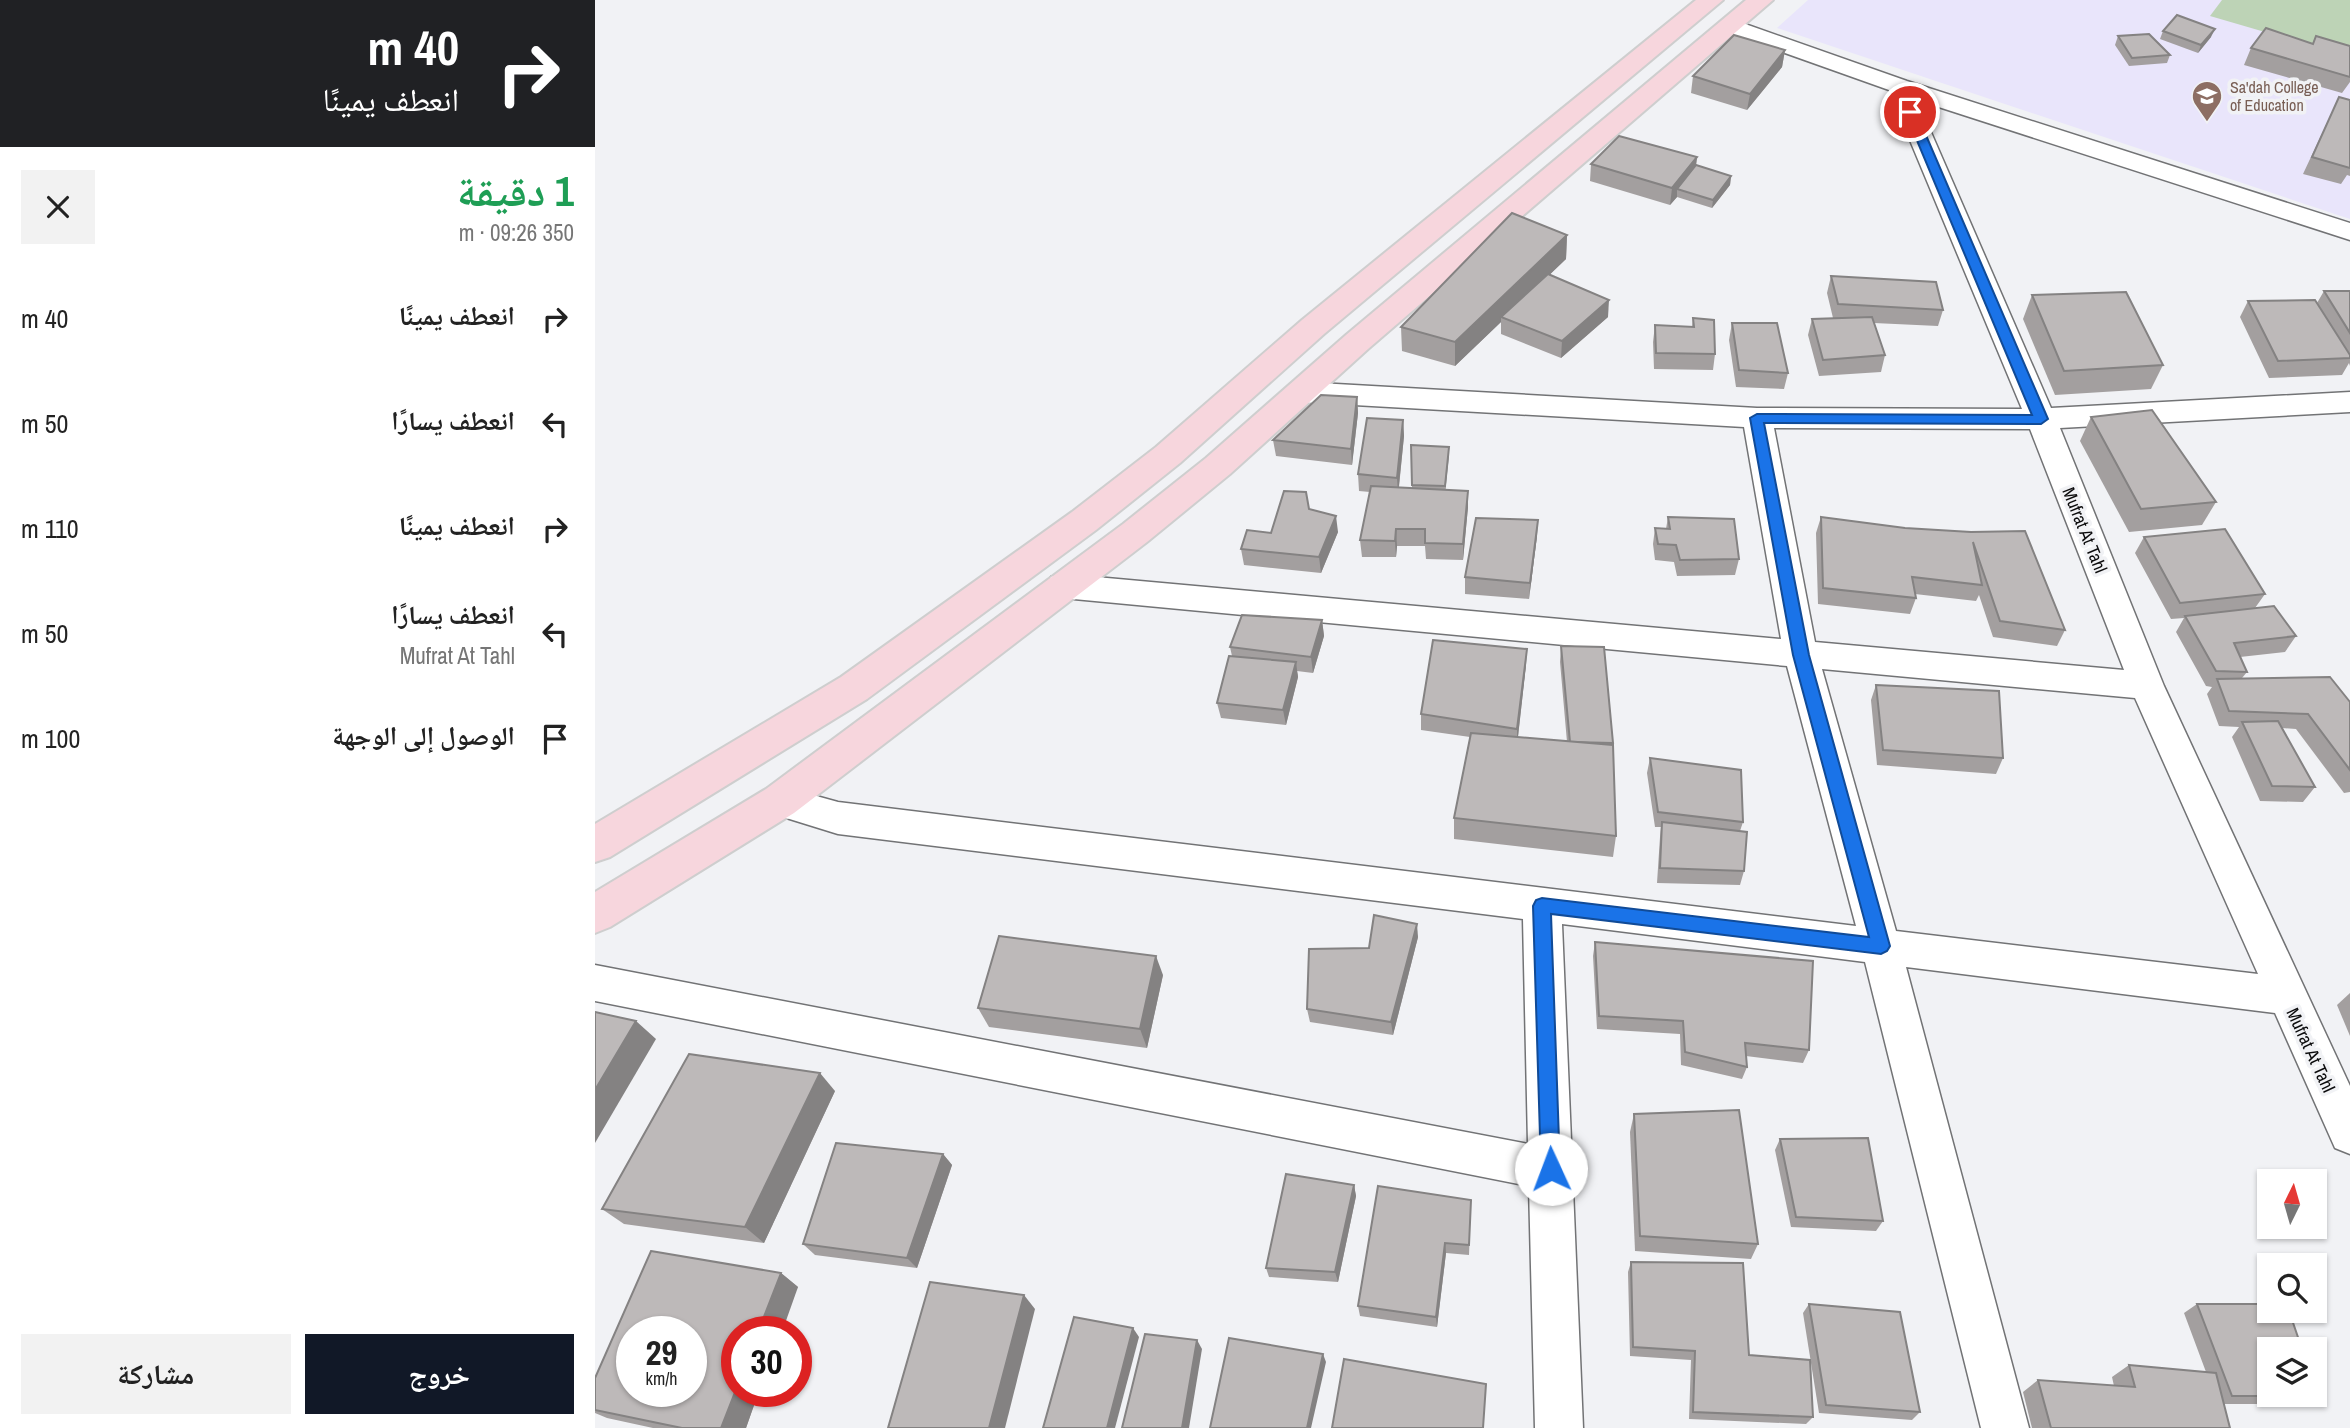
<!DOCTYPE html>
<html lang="ar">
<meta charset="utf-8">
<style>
:root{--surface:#fff;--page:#f2f2f2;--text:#222;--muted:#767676;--accent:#111827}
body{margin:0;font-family:"Archivo Narrow","Noto Naskh Arabic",sans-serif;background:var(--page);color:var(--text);direction:rtl;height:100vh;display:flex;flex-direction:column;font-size:26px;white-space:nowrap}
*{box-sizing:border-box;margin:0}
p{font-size:23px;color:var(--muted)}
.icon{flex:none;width:38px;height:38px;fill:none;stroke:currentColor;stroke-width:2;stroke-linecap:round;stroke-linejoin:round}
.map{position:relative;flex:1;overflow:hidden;direction:ltr}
.panel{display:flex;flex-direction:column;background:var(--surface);width:595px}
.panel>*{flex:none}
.hud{background:#202124;color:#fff;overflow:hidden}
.needle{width:46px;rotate:5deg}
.fabs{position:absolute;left:1662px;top:1169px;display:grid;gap:14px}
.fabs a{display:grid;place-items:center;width:70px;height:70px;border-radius:0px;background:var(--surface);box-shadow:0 2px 5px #0004;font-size:35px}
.speed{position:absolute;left:21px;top:1316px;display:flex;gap:14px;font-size:35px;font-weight:700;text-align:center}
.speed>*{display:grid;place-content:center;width:91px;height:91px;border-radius:50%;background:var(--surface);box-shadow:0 2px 5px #0004;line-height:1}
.speed small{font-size:18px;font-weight:400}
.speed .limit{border:10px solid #d22;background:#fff;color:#111}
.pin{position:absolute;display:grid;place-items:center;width:60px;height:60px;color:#fff;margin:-30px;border:4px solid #fff;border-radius:50%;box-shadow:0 2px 7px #0007}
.me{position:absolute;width:77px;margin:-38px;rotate:358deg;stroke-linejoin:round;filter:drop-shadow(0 0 5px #0008)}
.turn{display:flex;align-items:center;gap:24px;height:147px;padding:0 21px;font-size:32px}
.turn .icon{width:91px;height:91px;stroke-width:2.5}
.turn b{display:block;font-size:49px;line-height:60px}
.round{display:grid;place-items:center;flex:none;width:74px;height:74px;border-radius:0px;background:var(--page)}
.headline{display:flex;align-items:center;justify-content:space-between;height:119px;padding:0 21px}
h1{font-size:42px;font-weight:800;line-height:52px;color:#1e9e55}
.button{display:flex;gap:14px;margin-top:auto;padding:14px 21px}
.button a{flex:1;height:80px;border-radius:0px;background:var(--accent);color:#fff;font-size:28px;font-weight:800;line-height:80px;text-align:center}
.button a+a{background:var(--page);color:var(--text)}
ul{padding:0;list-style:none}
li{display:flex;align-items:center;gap:21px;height:105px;padding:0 21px}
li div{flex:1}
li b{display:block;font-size:26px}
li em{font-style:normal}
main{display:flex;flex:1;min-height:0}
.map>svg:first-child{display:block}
.education{fill:#e9e5fb}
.green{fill:#bdd3b6}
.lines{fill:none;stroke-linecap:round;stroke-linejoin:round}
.street-casing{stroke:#727375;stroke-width:3}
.primary-casing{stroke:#cecece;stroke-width:4}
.street{fill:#fff;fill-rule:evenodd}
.primary{fill:#f7d6dd;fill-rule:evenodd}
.wall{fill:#a39f9f}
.shaded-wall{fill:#848282}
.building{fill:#bdb9b9;stroke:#848282;stroke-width:2;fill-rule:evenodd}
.route{fill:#1a73e8;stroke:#114b97;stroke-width:2}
.labels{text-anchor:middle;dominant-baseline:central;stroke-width:7;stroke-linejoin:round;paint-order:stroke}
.far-education-label{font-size:16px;fill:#785e54;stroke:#f1f2f5;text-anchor:start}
.street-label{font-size:18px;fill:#0b0b0c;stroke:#f1f2f5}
</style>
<main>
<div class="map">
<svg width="1755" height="1428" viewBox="0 0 1755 1428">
<rect width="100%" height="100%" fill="#f1f2f5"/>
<path class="education" d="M1213,0H1755V219L1182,28Z"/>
<path class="green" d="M1627,0H1755V57L1615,16Z"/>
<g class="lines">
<g class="street-casing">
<path id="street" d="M1136,19L1312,81L1755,223V240L1322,100L1456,408L1755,392V412L1465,428L1569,686L1755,1086V1154L1740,1148L1680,1013L1311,967L1434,1428H1386L1270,962L967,924L988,1428H940L934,1186L0,1001V965L933,1144L928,919L243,834L172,812L167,801L172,790L185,786L243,802L1261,926L1192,666L468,598L456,595L452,586L456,577L468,574L1186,639L1149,427L706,402L696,399L691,392L696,385L706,382L1162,408L1427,409L1294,90L1128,31L1125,26L1128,21ZM1179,428L1435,429L1529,670L1220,642ZM1227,669L1540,698L1663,974L1301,931Z"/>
</g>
<g class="primary-casing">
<g id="primary">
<path d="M1101,0H1128L729,334L585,463L501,530L272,699L15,857L0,862V824L246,677L477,512L561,447L707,320Z"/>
<path d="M1151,0H1178L773,349L635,474L552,542L199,813L15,927L0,933V892L171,789L528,524L611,458L751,335Z"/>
</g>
</g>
<use href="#street" class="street"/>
<use href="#primary" class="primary"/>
</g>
<g class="wall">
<path d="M1568,31L1616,37L1603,53L1565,39Z"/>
<path d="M1523,36L1575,55L1572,63L1534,66L1520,45Z"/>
<path d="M1721,36L1755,46V82L1747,93L1649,65L1656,48L1717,44Z"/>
<path d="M1190,50L1187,67L1152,110L1096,93L1098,76Z"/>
<path d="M1744,97L1755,100V176L1752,175L1746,184L1708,174Z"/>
<path d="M1102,157L1101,165L1136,176L1135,185L1117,208L1082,197L1075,205L995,181L996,164Z"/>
<path d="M972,235L971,259L955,274L1013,317L966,358L906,334V322L860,366L807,351L806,327Z"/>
<path d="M1236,276L1348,310L1343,326L1279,323L1290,355L1286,372L1224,376L1213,335L1217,319L1238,318L1232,293Z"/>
<path d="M1729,291H1755V366L1754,363L1747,375L1674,378L1645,317L1653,301L1722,303Z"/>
<path d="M1437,295L1568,365L1556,389L1460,395L1428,319Z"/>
<path d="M1098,318L1120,354L1118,370L1059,369L1058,342L1060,325L1097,327Z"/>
<path d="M1137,323L1193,373L1189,389L1141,387L1134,340Z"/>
<path d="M762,397L763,413L757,465L681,456L678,440Z"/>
<path d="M1496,417L1621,502L1607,525L1534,532L1485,441Z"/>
<path d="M808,420L809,436L804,487L817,488L816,445L854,447L850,490L873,507L868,560L831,559L830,546H802L801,557H767L765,540L775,492L764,491L763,474Z"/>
<path d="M714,509L743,532L726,573L649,565L646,549L676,533Z"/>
<path d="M1073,517L1144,559L1140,575L1082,576L1079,562L1060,560L1058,544L1060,528L1071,529Z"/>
<path d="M1226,517L1310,528L1376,532L1470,630L1462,646L1398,637L1384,595L1381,601L1320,594L1321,598L1315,614L1223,604L1221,533Z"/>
<path d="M942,536L934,599L870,594V577Z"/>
<path d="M1549,537L1670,594L1660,608L1701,636L1690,652L1645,657L1652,672L1647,678L1755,702V792L1749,793L1701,729L1687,728L1720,787L1708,802L1665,801L1637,737L1644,727L1624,726L1612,694L1617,687L1611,686L1581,632L1589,618L1576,619L1540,553Z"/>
<path d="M727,620L729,636L718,673L702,671L703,677L691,725L626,718L622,703L637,656L635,647Z"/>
<path d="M966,646L1018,743L1021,836L1018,857L859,839V818L875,737L826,730V714L931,665L923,737L972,742L965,662Z"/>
<path d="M1281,685L1408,758L1401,774L1282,765L1276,700Z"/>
<path d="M1055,758L1148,822L1145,831L1149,871L1145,885L1062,883L1065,837L1066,827H1060L1052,773Z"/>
<path d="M823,937L798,1035L715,1022L712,1009L774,948Z"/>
<path d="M1000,942L1214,1050L1208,1063L1151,1056L1152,1067L1147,1079L1086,1065L1085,1034L1002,1029L998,956Z"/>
<path d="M568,975L552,1048L394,1027L383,1008Z"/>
<path d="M1755,993V1036L1742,1005Z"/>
<path d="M240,1091L169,1243L29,1224L7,1209Z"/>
<path d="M1039,1114L1163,1244L1156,1259L1040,1251L1035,1132Z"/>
<path d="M1185,1139L1288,1221L1281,1231L1196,1227L1180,1150Z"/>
<path d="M348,1154L357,1165L322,1268L220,1255L208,1244Z"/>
<path d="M759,1185L761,1196L743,1282L674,1277L671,1268Z"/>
<path d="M876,1200L874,1255L851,1253L842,1327L765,1316L763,1306Z"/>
<path d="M1036,1262L1154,1355L1218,1417L1211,1424L1094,1419L1096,1360L1035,1356L1033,1272Z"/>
<path d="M186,1273L203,1287L142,1391H164L151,1428H58L12,1418L0,1413V1378Z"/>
<path d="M1214,1304L1325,1412L1317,1420L1224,1413L1208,1313Z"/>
<path d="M1602,1304L1721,1396L1706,1404H1629L1635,1428H1437L1428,1392L1443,1380L1519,1386L1517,1377L1534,1365L1611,1372L1589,1313Z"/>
</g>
<g class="shaded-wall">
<path d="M1620,29L1616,37L1603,53L1606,45Z"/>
<path d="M1190,50L1187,67L1152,110L1155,94Z"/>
<path d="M1102,157L1100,174L1082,189V197L1075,205L1077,188Z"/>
<path d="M1136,176L1135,185L1117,208L1118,200Z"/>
<path d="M972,235L971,259L910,318L906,317V322L860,366V342Z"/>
<path d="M1014,300L1013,317L966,358L967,341Z"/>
<path d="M762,397L763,413L757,465L756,449Z"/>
<path d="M808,420L809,436L803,494L802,478Z"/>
<path d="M854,447V455L850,494V486Z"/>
<path d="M873,491V507L868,560V544Z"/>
<path d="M741,516L743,532L726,573L724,557Z"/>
<path d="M943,520L942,536L934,599L935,583Z"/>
<path d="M801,529L802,546L801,557L800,541Z"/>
<path d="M727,620L729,636L718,673L716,657Z"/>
<path d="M932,649L931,665L922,745V729Z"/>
<path d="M701,662L703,677L691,725L688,710Z"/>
<path d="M822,924L823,937L798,1035L796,1022Z"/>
<path d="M561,956L568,975L552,1048L545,1029Z"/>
<path d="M41,1021L61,1039L0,1143V1090Z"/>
<path d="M225,1073L240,1091L169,1243L150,1227Z"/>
<path d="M348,1154L357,1165L322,1268L312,1258Z"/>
<path d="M759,1185L761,1196L743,1282L740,1272Z"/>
<path d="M850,1243L851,1253L842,1327L841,1317Z"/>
<path d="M186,1273L203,1287L187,1332H163Z"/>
<path d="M429,1295L440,1309L410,1428H394Z"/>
<path d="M538,1328L544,1337L520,1428H512Z"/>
<path d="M602,1340L607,1349L594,1428H587Z"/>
<path d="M728,1354L731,1362L716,1428H712Z"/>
<path d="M142,1387V1391H164L151,1428H126Z"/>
</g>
<g class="building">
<path d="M1582,15L1620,29L1606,45L1568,31Z"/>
<path d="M1671,28L1718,44L1721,36L1755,46V77L1656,48Z"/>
<path d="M1554,34L1575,55L1537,58L1523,36Z"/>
<path d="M1139,35L1190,50L1155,94L1098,76Z"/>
<path d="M1744,97L1755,100V168L1717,157Z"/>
<path d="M1024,136L1102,157L1077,188L996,164Z"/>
<path d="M1101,165L1136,176L1118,200L1082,189Z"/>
<path d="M917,213L972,235L860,342L806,327Z"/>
<path d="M953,274L1014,300L967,341L906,317Z"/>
<path d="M1236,276L1341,282L1348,310L1243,304Z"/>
<path d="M1729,291H1755V333Z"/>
<path d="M1531,292L1568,365L1469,371L1437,295Z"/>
<path d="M1720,300L1755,355V358L1683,361L1653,301Z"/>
<path d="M1277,317L1290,355L1228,360L1217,319Z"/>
<path d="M1098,318L1119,320L1120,354L1061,353L1060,325L1099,327Z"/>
<path d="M1137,323H1182L1193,373L1144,370Z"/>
<path d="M726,395L762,397L756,449L678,440Z"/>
<path d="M1557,410L1621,502L1546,509L1496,417Z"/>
<path d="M772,418L808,420L802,478L763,474Z"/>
<path d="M816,445L854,447L850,486L817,485Z"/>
<path d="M776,486L873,491L868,544L830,543V529H801L800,541L765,540Z"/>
<path d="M689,491L711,492L714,509L741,516L724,557L646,549L652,530L676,533Z"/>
<path d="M1073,517L1139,519L1144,559L1085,560L1081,545L1063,544L1060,528L1075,529Z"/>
<path d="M1226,517L1310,528L1376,532L1430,531L1470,630L1405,621L1378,542L1387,585L1317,577L1321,598L1228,588Z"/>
<path d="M881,518L943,520L935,583L870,577Z"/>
<path d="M1630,529L1670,594L1585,603L1549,537Z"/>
<path d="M1679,606L1701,636L1639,643L1652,672L1621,671L1590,616Z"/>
<path d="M647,615L727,620L716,657L635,647Z"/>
<path d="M838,640L932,649L922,729L826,714Z"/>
<path d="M966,646L1009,647L1018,743L975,742Z"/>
<path d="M634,656L701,662L688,710L622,703Z"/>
<path d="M1735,677L1755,702V770L1713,714L1634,711L1622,679Z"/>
<path d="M1281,685L1404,691L1408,758L1288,750Z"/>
<path d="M1683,721L1720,787L1677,786L1647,722Z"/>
<path d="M876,733L1018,745L1021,836L859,818Z"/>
<path d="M1055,758L1146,770L1148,822L1063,812Z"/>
<path d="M1067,822L1152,832L1149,871L1065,868Z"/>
<path d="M779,915L822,924L796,1022L712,1009L714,949L774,948Z"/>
<path d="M404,936L561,956L545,1029L383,1008Z"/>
<path d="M1000,942L1218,961L1214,1050L1150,1043L1152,1067L1090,1052L1088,1021L1004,1016Z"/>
<path d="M0,1012L41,1021L0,1090Z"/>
<path d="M94,1054L225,1073L150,1227L7,1209Z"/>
<path d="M1144,1110L1163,1244L1045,1236L1039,1114Z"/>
<path d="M1273,1138L1288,1221L1201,1217L1185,1139Z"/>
<path d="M241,1143L348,1154L312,1258L208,1244Z"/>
<path d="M691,1174L759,1185L740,1272L671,1268Z"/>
<path d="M783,1186L876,1200L874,1245L850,1243L841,1317L763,1306Z"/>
<path d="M56,1251L186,1273L163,1332H142V1387L126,1428H87L0,1410V1378ZM37,1332H96V1391H37Z"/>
<path d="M1036,1262L1148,1263L1154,1355L1215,1360L1218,1417L1098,1412L1100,1351L1038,1347Z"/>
<path d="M335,1282L429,1295L394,1428H293Z"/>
<path d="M1214,1304L1305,1312L1325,1412L1231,1405Z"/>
<path d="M1602,1304H1675V1311H1694L1707,1349H1675V1395H1720V1392L1721,1396H1637Z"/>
<path d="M479,1317L538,1328L512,1428H448Z"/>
<path d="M550,1334L602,1340L587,1428H527Z"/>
<path d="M634,1338L728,1354L712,1428H615Z"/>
<path d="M749,1359L891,1384L888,1428H737Z"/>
<path d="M1534,1365L1621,1373L1635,1428H1456L1443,1380L1540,1387Z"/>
</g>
<path class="route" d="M1315,109L1321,112L1453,419L1446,424L1169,423L1214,655L1295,946L1292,951L1286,954L956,914L965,1169L962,1175L956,1178L949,1175L946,1169L938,906L941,900L947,898L1274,937L1198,655L1155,418L1162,414L1437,415L1310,112Z"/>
<defs>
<g id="university-pin" transform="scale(1.575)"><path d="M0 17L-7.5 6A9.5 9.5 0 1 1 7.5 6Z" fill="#8d6e63" stroke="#f1f2f5"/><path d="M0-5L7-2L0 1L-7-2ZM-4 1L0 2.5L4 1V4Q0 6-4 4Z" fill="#fff"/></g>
</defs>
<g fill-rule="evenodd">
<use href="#university-pin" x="1612" y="96"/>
</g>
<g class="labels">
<g class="far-education-label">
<text x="1635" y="87">Sa'dah College<tspan x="1635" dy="18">of Education</tspan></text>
</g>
<g class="street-label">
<text transform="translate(1490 530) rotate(68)">Mufrat At Tahl</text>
<text transform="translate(1716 1050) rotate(65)">Mufrat At Tahl</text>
</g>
</g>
</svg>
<div class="fabs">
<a><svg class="needle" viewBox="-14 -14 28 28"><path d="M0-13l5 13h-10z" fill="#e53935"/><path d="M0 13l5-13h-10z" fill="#767676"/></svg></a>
<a><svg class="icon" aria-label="search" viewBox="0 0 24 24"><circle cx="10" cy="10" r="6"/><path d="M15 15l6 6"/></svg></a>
<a><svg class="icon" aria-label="layers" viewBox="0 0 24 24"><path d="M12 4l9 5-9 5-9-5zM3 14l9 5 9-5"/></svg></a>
</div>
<div class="speed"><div>29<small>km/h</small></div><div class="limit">30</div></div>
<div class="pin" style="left:1315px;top:112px;background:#d93025"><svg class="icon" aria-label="arrive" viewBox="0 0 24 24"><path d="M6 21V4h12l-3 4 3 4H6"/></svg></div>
<svg class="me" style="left:956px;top:1169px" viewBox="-20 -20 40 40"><circle r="19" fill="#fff"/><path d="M0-13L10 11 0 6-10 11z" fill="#1a73e8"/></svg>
</div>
<section class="panel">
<div class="hud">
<div class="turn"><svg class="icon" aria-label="right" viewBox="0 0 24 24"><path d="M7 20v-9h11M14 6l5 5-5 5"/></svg><div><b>40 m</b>انعطف يمينًا</div></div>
</div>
<div class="headline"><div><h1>1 دقيقة</h1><p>350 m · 09:26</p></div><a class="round"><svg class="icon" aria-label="close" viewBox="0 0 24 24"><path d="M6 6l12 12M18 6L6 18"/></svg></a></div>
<ul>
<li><svg class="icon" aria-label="right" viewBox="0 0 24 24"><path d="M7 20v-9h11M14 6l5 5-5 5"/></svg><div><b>انعطف يمينًا</b></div><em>40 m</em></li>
<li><svg class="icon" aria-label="left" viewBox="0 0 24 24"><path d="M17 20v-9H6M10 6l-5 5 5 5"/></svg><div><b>انعطف يسارًا</b></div><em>50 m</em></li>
<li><svg class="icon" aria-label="right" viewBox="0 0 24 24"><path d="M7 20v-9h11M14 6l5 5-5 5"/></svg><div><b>انعطف يمينًا</b></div><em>110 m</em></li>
<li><svg class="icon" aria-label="left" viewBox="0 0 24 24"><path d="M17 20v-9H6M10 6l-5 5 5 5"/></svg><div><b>انعطف يسارًا</b><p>Mufrat At Tahl</p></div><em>50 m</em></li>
<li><svg class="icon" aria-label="arrive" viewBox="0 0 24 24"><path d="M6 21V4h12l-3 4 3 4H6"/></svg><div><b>الوصول إلى الوجهة</b></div><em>100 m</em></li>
</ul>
<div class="button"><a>خروج</a><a>مشاركة</a></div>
</section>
</main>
